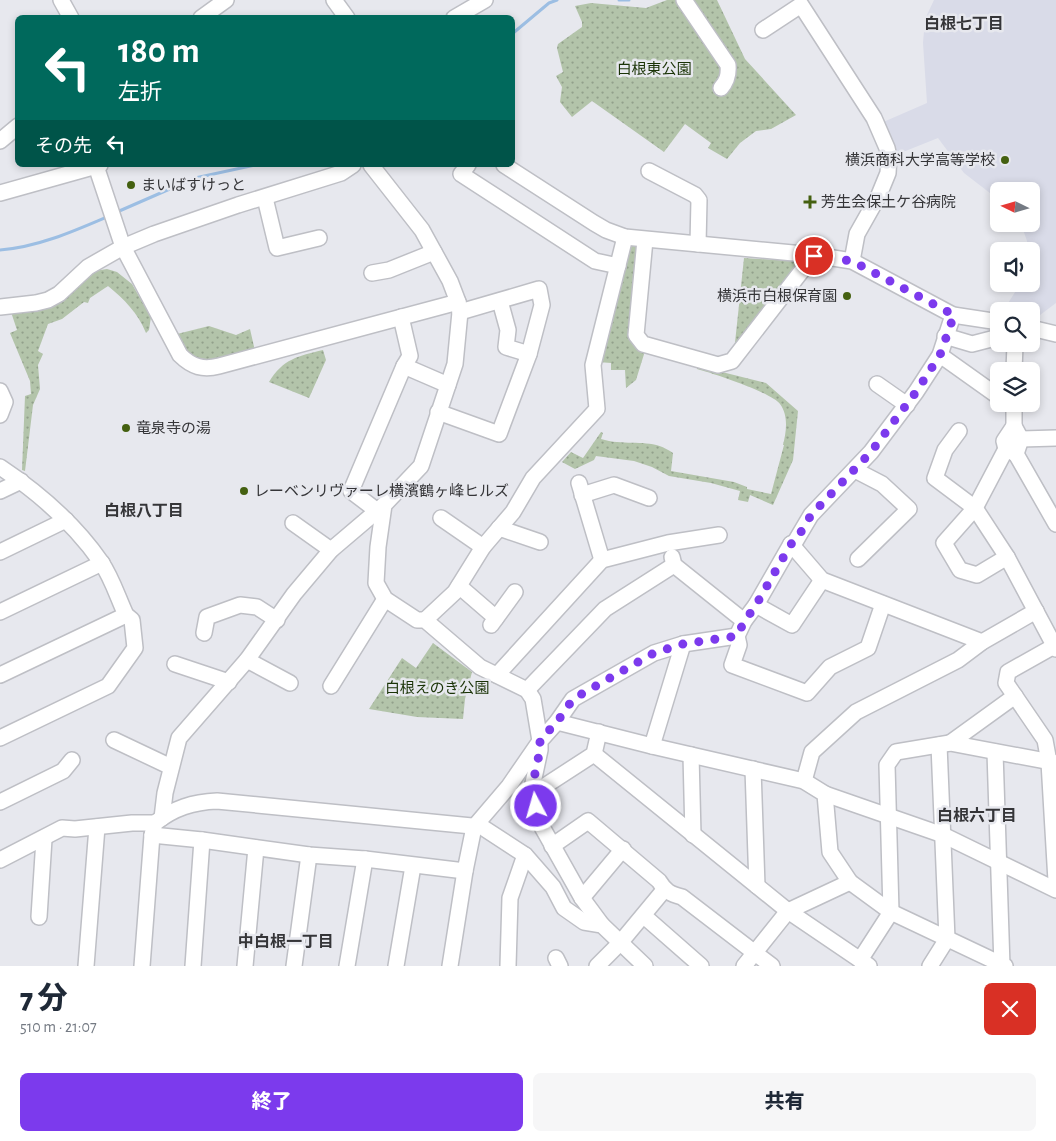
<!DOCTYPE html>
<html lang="ja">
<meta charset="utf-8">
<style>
:root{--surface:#fff;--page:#f6f6f7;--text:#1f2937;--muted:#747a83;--accent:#7c3aed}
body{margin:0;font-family:"Alegreya Sans","Noto Sans JP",sans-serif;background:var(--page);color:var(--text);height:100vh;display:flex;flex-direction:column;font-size:19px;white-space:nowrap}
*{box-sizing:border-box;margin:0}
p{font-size:16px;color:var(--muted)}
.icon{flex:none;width:28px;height:28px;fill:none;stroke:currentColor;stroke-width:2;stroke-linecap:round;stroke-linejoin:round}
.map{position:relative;height:966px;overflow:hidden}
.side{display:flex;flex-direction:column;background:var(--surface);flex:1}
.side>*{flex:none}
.top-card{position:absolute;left:15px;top:15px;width:500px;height:152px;border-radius:8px;box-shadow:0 2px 8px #0003;background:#00695c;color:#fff;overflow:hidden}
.needle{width:32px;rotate:275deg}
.controls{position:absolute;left:990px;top:182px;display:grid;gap:10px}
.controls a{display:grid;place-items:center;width:50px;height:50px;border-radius:8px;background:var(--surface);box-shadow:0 2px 8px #0003;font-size:25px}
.pin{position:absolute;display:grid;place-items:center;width:42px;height:42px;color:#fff;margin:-21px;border:2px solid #fff;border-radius:50%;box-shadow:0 1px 5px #0007}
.me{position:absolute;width:55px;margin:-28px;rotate:354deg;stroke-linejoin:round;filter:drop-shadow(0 0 4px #0008)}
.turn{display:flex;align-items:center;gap:18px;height:105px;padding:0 20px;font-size:22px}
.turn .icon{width:65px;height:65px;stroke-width:2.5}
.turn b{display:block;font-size:35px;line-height:42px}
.then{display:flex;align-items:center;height:48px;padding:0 20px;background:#0003;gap:10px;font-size:19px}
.round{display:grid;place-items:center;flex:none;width:52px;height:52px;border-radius:8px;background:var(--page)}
.headline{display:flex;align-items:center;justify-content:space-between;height:85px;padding:0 20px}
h1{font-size:30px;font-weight:800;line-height:38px}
.button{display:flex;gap:10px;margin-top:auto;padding:10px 20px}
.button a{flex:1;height:58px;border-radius:8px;background:var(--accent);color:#fff;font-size:20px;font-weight:800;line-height:58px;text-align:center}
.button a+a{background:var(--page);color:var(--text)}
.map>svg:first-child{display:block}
.built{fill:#d9dbe8}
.grass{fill:url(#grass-dots)}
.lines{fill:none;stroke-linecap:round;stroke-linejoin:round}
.stream{stroke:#9cbee3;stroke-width:3}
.minor-casing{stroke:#bebfc5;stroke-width:18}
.minor{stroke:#fff;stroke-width:15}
.route{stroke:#7c3aed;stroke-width:9;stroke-dasharray:0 16.2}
.poi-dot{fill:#446010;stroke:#e7e8ee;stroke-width:2}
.labels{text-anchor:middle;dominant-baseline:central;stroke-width:5;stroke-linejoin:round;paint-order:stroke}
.park-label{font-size:15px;fill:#1a3306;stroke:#e7e8ee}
.poi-label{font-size:15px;fill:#353538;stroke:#e7e8ee;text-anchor:start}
.neighbourhood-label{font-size:16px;font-weight:bold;fill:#353538;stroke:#e7e8ee}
</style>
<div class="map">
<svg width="1056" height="966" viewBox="0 0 1056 966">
<defs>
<pattern id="grass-dots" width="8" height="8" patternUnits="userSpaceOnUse" patternTransform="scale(1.25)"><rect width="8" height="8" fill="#b3c4aa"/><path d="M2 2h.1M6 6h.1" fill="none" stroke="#92a08b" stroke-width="1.8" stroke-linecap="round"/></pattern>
</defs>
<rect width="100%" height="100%" fill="#e7e8ee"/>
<path class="built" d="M934,0H1056V303L1040,315L1039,322L1031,321V311H1003L1019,286L1017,284H1031V251H1027V241L1021,224H1031V191H999V200L964,173L938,138L893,156L881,123L927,103L923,43L925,19Z"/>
<g class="grass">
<path d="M667,0H717L745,59L796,115L771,129L756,131L740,143L727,159L708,148L711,143L685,124L664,152L592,101L572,117L560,102L562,87L556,76L563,72L557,48L558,44L582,27V22L575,6L591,3L646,8Z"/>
<path d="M630,246H637L631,330L645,351L636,380L626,388L625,370H611V363L598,362Z"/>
<path d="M744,258L794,261L800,269L734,352Z"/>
<path d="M107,269L117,272L132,284L151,317L149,330L146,333C138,313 124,299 108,286L90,298L88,303L84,302L62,319L48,324L38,351L43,354L38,365L40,389L33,405L25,471L22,470L25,396L31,394L30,381L10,333L17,330L11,312L94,271Z"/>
<path d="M209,326L236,335L250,329L255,351C235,356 207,370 189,355C184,350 181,341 177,334Z"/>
<path d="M323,350L326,360L309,398L269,382C283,359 298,356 323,350Z"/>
<path d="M698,366L766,383L798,411L793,460L773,505L750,495L748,502L738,500L740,491L711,483L669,476L652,467L634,461L596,456L594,460L575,469L562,462L571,452L583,458L601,432L603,433L601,439C606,440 612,442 617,442C638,444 655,440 673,453L671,471L734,482L747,487V489L771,494L784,445H783C786,433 789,416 780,404C773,393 712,373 697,369Z"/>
<path d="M433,643L472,672L465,699L463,719L417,717L369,709L402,658L416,668Z"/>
</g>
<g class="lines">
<g class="stream">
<path d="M619,0H629"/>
<path d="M512,34L549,3L557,0"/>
<path d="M117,212L195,178L255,165"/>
<path d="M0,250C38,247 74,231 109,216"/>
</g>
<g class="minor-casing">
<g id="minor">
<path d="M61,0L71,18"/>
<path d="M334,0L347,18"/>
<path d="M684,0L728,65C729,75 727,81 721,88"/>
<path d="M201,18L226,0"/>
<path d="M454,18L485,0"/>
<path d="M763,30L801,5L874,118L887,148L889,157L888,173L879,195L857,234L852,261"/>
<path d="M0,141L18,126"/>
<path d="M371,165L422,230L450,281L458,302L460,312L455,364L421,466L384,505L378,547L376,583L385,599L417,620H425L480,667L527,690L533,699L540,741L509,786L474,827L465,871L450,966"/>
<path d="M468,165L461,174L595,261L618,266"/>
<path d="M504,165L594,223L606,230L625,237L814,255L852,261L953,315L999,322"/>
<path d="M96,166L123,247L180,355C192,367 203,370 219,366L458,302"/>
<path d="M649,171L695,195L699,200L698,244"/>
<path d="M0,193L100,165"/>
<path d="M265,198L277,248L319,238"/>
<path d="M645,240L636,335L643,344L718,365L732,361L814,255"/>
<path d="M372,273L389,270L434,252"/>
<path d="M500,301L508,330L506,347L529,354"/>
<path d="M0,307L36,303L48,300L59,294L88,267L123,247L154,234L238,205L341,173L353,165"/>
<path d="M1031,328L1056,334"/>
<path d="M945,336L972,344L999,337"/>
<path d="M940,355L999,397"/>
<path d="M404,366L448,385"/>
<path d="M1014,371L1015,344"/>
<path d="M877,384L907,405"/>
<path d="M0,391L5,402L0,415"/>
<path d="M438,412L499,434L529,354L542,305L539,289L460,312"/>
<path d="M1014,426L1021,439L1016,454L1006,449L1004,441Z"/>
<path d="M1014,426V404"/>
<path d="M959,431L945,450L935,478L975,508L1007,557L1056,649"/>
<path d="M1021,439L1056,438"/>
<path d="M1006,449L975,508L944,543L960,570L977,575L1007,557"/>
<path d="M1016,454L1056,524"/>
<path d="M0,467C39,493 74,523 101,562C112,578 118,598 126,615L132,620L135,648L108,686L0,738"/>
<path d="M855,470L882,484L909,509L858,559"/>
<path d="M579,483L602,560"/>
<path d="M0,491L21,481"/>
<path d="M582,495L614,485L649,498"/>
<path d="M376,510L351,491L404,366L410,356L401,317"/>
<path d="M441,518L483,547"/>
<path d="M293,523L331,550"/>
<path d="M499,528L540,542"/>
<path d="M791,544L822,580L982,642"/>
<path d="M0,552L66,520"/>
<path d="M672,557L674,565L744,621"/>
<path d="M459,586L496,618"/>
<path d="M883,604L868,648L830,667L807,693L732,665L739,645L737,636L744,621L756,605L791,544L795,542L811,515L871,452L916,392L940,355L953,315"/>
<path d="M756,605L792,625L822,580"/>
<path d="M0,612L102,563"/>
<path d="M425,620L455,592L483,547L513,512L533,478L597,409L593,365L625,237"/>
<path d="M491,625L515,592"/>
<path d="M204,633L207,617L240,605L257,607L277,620"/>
<path d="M1056,645L1008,672L1006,683L1045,740L1049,762L1056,881"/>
<path d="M247,660L290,683"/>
<path d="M175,664L229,682"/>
<path d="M0,675L126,615"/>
<path d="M497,675L602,560L668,543L719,535"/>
<path d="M331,686L385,599"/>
<path d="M527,690L605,609L674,565"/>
<path d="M557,722L652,746L804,781L825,794L830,852L850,882L891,912L1005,966"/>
<path d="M114,740L171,767"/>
<path d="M950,743L1015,696"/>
<path d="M652,746L683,644"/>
<path d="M995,752L1002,966"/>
<path d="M594,754L788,911L869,966"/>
<path d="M691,755L693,835"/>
<path d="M753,769L757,886"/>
<path d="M804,781L812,752L856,712L958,660L982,642L1036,611"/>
<path d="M534,793L594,754L599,732"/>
<path d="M825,794L943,835L1056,890"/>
<path d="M0,802L63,771L72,760"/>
<path d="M162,818L165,793L179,738L247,660L294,594L331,550L384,505"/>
<path d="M152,835L202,840L309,855L365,859L465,871"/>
<path d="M552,846L588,821L659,881C665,891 670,894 682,897L772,966"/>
<path d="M0,860L62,828L75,829L132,823H155"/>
<path d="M582,898L623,849"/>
<path d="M644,916L701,966"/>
<path d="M39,917L44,839"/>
<path d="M602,925L582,898L537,818L533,783L540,750V741L557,722L573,699L654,653L683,644L737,636"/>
<path d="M556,958L560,966"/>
<path d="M860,960L891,912L887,765L896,752L950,743L1056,763"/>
<path d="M86,966L97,827"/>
<path d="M142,966L152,835L155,823C174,808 193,802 217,801L482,827L525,855L553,887L564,908L584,922L602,925L645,966"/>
<path d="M193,966L202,840"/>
<path d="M245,966L256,848"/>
<path d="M294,966L309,855"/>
<path d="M347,966L365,859"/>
<path d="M396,966L413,866"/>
<path d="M508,966L510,898L525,855"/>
<path d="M597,966L620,943L664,890"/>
<path d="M744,966L788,911L850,882"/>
<path d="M930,966L947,939L939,745"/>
</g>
</g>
<use href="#minor" class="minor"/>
</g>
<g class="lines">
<path class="route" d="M536,806L533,783L540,750V740L557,722L573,699L654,653L683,644L737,636L744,622L756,605L791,544L795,542L811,515L871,452L916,392L940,355L954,315L852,261L814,256"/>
</g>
<g class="poi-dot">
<circle cx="1005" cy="160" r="5"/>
<circle cx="131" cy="185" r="5"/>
<path d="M807.5 194.5h5v5h5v5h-5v5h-5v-5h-5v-5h5z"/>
<circle cx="847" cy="296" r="5"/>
<circle cx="126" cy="428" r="5"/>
<circle cx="244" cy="491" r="5"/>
</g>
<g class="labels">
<g class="park-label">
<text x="654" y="69">白根東公園</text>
<text x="437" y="688">白根えのき公園</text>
</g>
<g class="poi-label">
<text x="995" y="160" text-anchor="end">横浜商科大学高等学校</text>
<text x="141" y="185">まいばすけっと</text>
<text x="821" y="202">芳生会保土ケ谷病院</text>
<text x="837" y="296" text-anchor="end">横浜市白根保育園</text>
<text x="136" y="428">竜泉寺の湯</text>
<text x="254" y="491">レーベンリヴァーレ横濱鶴ヶ峰ヒルズ</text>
</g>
<g class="neighbourhood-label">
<text x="964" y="24">白根七丁目</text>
<text x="144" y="511">白根八丁目</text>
<text x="977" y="816">白根六丁目</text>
<text x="286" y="942">中白根一丁目</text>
</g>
</g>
</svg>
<div class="controls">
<a><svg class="needle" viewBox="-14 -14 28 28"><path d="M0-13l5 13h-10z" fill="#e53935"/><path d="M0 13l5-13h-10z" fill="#747a83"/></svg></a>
<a><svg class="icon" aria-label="sound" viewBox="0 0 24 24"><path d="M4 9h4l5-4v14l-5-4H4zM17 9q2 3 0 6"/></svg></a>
<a><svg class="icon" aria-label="search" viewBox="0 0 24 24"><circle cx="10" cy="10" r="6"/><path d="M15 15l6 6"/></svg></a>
<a><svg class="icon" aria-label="layers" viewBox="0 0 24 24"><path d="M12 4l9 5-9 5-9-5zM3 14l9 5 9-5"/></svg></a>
</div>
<div class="pin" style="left:814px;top:256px;background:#d93025"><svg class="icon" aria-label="arrive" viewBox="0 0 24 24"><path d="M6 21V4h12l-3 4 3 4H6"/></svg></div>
<svg class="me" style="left:536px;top:806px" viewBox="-20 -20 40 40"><circle r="17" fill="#7c3aed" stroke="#fff" stroke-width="3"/><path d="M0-11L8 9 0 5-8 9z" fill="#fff"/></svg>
<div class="top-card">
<div class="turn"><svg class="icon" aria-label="left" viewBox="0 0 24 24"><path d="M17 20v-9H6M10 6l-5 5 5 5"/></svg><div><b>180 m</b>左折</div></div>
<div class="then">その先<svg class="icon" aria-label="left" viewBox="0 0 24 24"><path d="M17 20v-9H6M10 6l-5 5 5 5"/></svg></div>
</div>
</div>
<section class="side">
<div class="headline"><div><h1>7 分</h1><p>510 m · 21:07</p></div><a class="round" style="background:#d93025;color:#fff"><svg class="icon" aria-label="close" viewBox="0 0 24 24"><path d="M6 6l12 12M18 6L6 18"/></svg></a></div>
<div class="button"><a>終了</a><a>共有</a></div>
</section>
